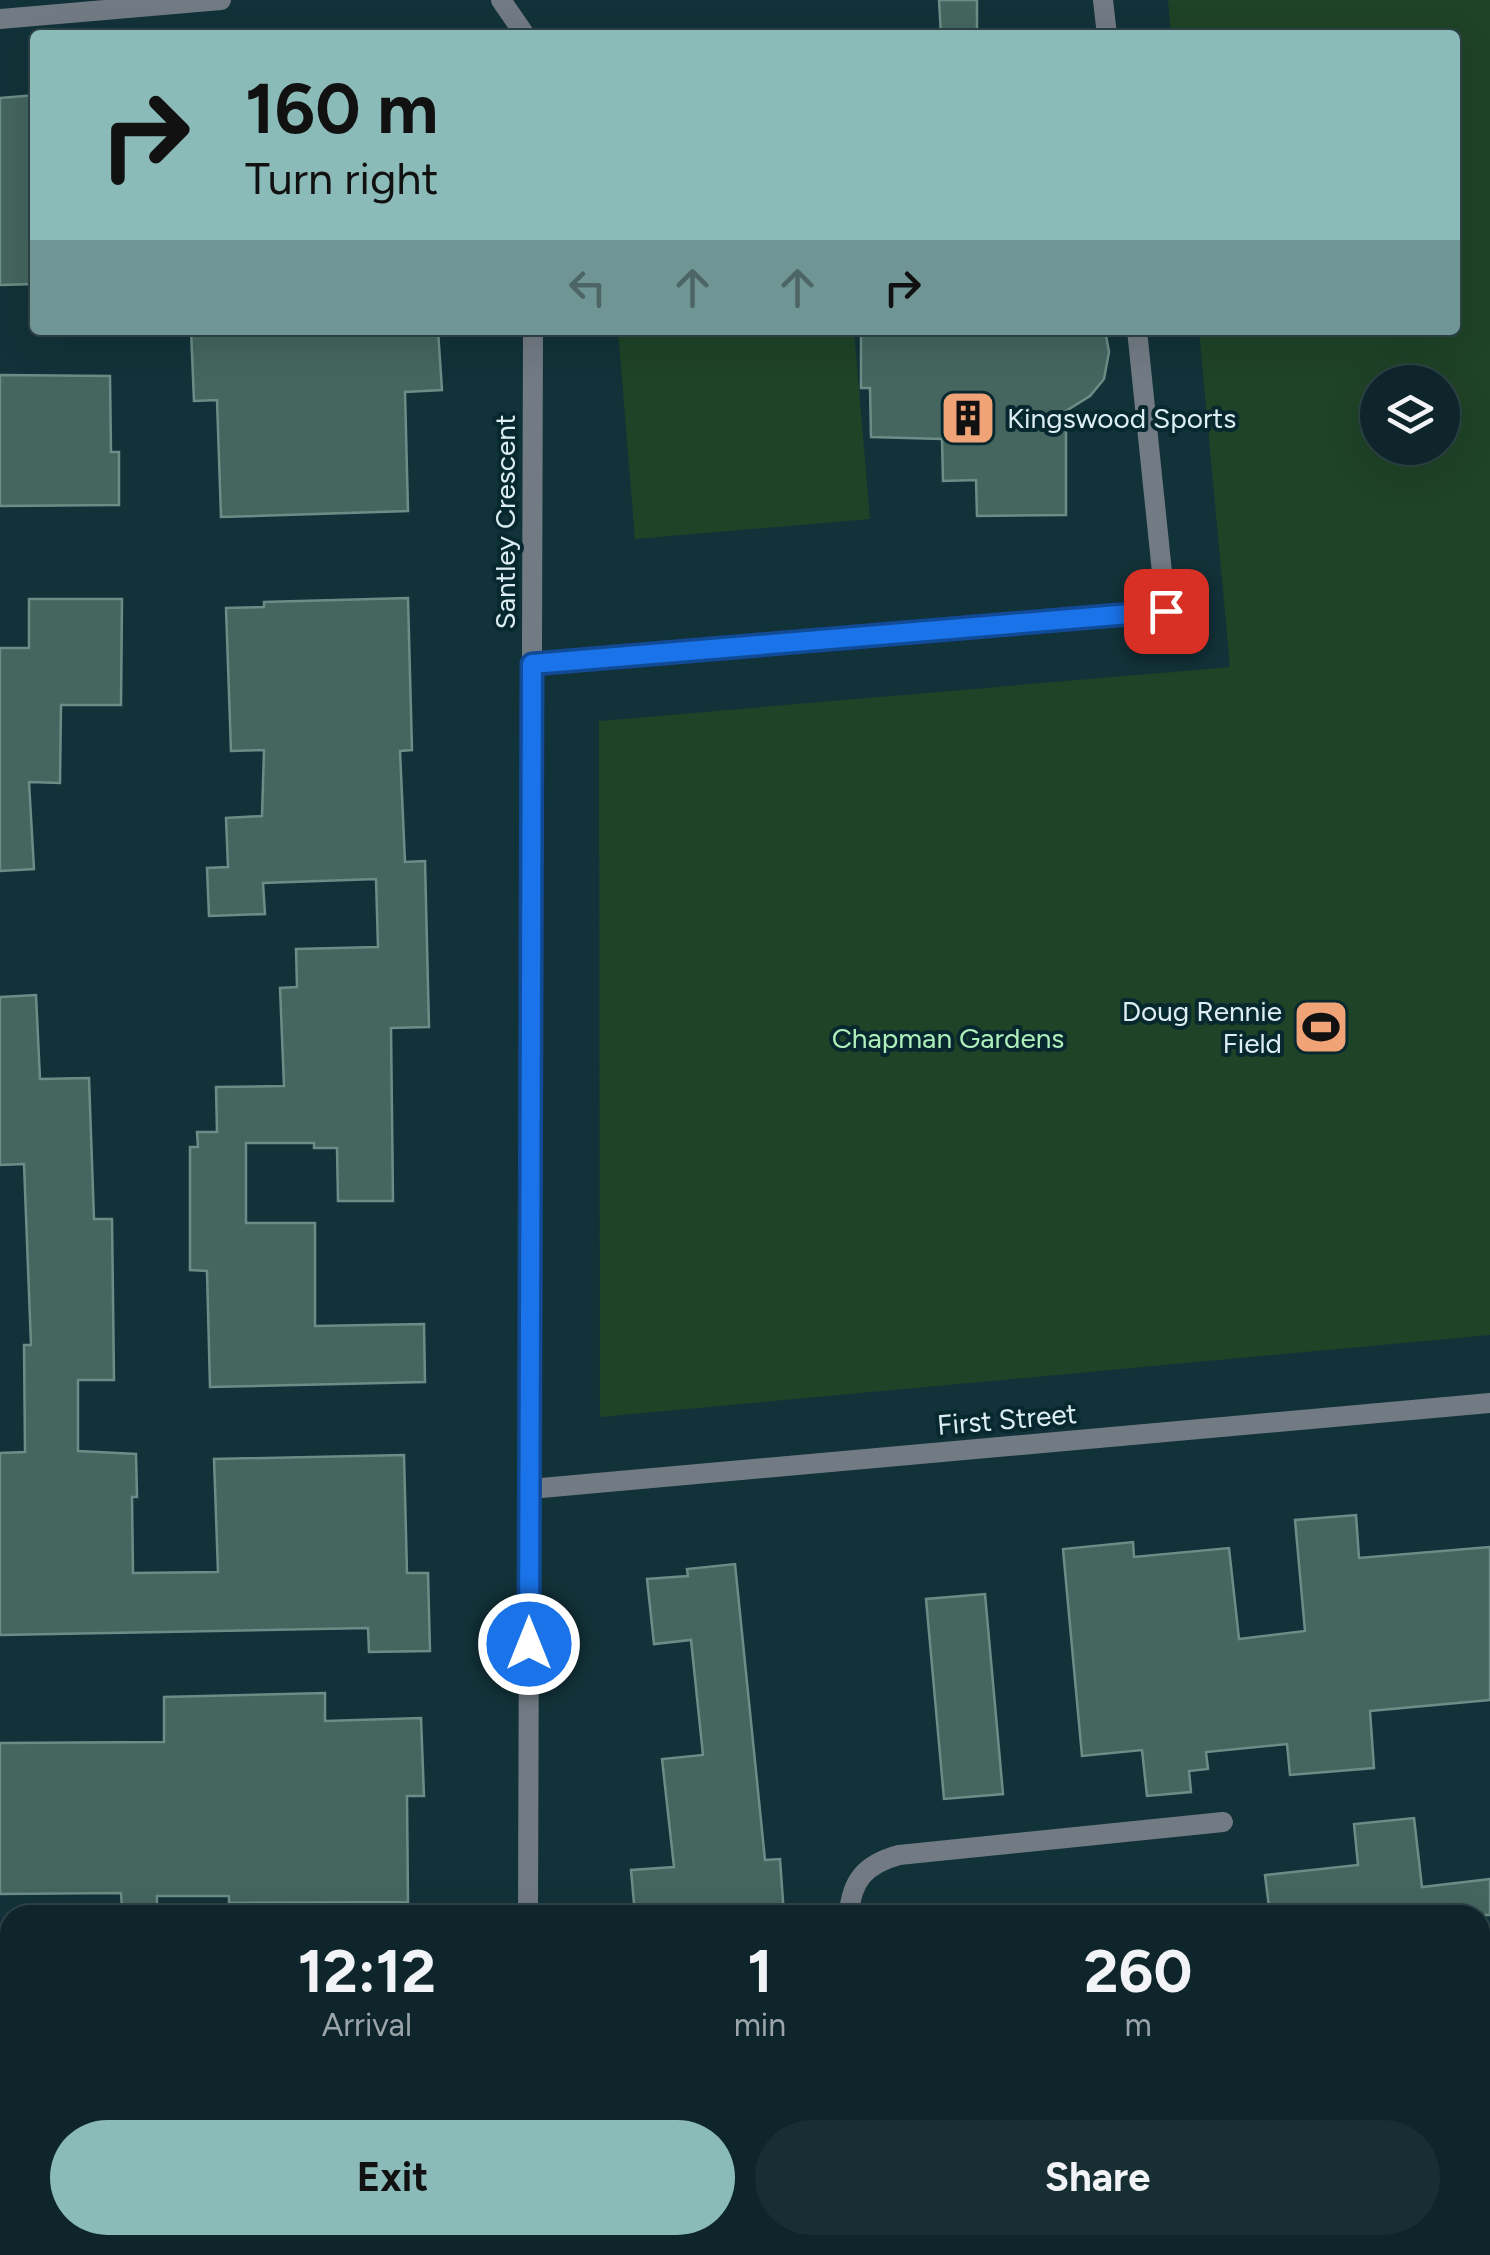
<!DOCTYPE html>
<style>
:root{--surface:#0e262b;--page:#172e33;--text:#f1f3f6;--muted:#9ba5a9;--line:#2e4347;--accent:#8bbbb9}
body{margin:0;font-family:Figtree,sans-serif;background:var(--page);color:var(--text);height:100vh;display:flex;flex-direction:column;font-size:38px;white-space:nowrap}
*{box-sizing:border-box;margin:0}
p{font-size:32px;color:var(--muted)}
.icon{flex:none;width:55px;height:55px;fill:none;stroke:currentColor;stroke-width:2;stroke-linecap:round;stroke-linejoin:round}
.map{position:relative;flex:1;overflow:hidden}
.drawer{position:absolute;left:0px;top:1905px;width:1490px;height:350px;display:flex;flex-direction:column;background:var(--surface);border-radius:30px 30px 0 0;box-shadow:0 10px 40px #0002,0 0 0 2px var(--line)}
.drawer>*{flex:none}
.top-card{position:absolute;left:30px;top:30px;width:1430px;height:305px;border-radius:10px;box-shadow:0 10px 40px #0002,0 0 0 2px var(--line);background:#8bbbb9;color:#111;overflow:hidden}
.fabs{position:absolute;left:1360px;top:365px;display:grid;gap:20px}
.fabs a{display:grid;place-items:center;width:100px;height:100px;border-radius:50%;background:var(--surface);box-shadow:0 10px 40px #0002,0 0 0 2px var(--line);font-size:50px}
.pin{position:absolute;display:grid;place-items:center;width:85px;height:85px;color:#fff;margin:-42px;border-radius:20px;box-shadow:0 5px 15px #0006}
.me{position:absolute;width:110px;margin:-55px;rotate:0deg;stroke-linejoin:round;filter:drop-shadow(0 0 8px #0008)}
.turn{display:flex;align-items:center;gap:35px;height:210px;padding:0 50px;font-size:45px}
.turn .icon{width:130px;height:130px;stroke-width:2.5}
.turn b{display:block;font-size:70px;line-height:85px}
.lanes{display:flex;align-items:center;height:95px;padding:0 50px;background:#0003;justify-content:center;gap:50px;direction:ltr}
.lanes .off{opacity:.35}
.eta{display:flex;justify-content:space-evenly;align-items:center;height:170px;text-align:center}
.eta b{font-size:60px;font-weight:700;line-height:70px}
.button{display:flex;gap:20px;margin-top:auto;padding:20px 50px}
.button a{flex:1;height:115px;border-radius:60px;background:var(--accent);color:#111;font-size:40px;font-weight:700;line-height:115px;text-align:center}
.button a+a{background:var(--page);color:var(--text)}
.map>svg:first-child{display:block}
.green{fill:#1f4327;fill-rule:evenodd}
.building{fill:#45655f;stroke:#6c8d87;stroke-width:2.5}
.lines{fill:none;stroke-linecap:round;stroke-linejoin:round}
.lane{stroke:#727b84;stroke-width:20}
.street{stroke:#727b84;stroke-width:20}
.secondary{stroke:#99a8b6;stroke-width:20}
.route-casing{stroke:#114b97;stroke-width:25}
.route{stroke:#1a73e8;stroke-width:18}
.labels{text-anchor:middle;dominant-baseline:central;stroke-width:8;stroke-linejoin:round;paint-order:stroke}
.poi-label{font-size:28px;fill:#ddeef3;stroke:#07282e;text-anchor:start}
.street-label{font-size:28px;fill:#ddeef3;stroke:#07282e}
.park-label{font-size:28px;fill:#afefb9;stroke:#07282e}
</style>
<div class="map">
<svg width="1490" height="2255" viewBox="0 0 1490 2255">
<rect width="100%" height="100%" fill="#123239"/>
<g class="green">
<path d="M1168,0H1490V1335L600,1417L599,721L1230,667L1199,330H1455V35H1171ZM1442,382V448H1378V382Z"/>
<path d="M618,330H854L870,519L635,539Z"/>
<path d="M0,2068H10V2231L0,2232Z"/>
</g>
<g class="building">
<path d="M939,0H977V35H941Z"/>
<path d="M35,95V284L0,285V98Z"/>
<path d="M191,330H438L442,390L405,392L408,511L221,517L217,400L194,401Z"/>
<path d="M861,330H1105L1109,352L1104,379L1090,396L1066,411V515L977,516L976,480L943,481L942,439L871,437L870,388H861Z"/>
<path d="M0,375L110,376L111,452H119V505L0,506Z"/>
<path d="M408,598L412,750L400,751L405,862L425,861L429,1027L391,1028L393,1201H338L337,1148H314V1143H246V1223H315V1326L424,1324L425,1382L210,1387L207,1271L190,1270V1147H198L197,1132H217L216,1087L284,1086L280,988L297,987L296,949L378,947L376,879L263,883L265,914L209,916L207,868L228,867L226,818L262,816L264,750L231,751L226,608L264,607V602Z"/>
<path d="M29,599H122L121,705H61L60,783L29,782L34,869L0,871V648H29Z"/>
<path d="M36,995L40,1079L89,1078L94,1219H112L114,1380H78V1451L136,1454L137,1497H132L133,1573L218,1572L214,1459L404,1455L407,1573H428L430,1651L369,1652L368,1628L0,1635V1453L25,1452L24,1345H31L24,1164L0,1165V997Z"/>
<path d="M1356,1515L1359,1558L1490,1547V1700L1370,1711L1374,1768L1290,1775L1287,1744L1206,1752L1208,1769L1189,1771L1191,1792L1147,1796L1142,1750L1082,1756L1063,1549L1133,1542L1134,1557L1229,1548L1239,1639L1305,1631L1295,1520Z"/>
<path d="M735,1564L765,1860L780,1859L784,1915H635L631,1870L674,1867L662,1759L703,1755L691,1640L654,1644L647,1579L688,1576L687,1569Z"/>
<path d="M985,1594L1003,1794L944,1799L926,1599Z"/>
<path d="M325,1693V1721L421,1718L424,1796H407L408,1902L229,1903V1896H157V1909H122L121,1893L0,1894V1743L164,1742V1697Z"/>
<path d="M1414,1818L1422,1887L1490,1879V1915H1270L1265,1875L1358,1865L1354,1824Z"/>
</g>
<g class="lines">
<g class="lane">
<path d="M1103,0L1107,35"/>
<path d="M532,665L1166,611L1137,330"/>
<path d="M849,1915C851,1880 866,1864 899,1855L1223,1822"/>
</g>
<g class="street">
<path d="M501,0L525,35"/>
<path d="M0,19L221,0"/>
<path d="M530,1489L1490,1403"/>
<path d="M528,1915L533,330"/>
<path d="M519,2255L520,2245"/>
<path d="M1231,2255V2245"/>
</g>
<g class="secondary">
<path d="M1480,2184H1490"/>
<path d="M656,2255L771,2245"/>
</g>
</g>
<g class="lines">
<g class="route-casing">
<path id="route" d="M529,1644L532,664L1166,611"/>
</g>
<use href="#route" class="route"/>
</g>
<defs>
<g id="building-square" transform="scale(2.875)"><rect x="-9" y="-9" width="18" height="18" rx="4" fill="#efa376" stroke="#07282e"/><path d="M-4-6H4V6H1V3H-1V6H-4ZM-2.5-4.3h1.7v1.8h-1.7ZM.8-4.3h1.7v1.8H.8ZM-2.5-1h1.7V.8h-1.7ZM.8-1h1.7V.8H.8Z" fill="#111"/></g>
<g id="stadium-square" transform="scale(2.875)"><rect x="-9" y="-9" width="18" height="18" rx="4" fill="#efa376" stroke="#07282e"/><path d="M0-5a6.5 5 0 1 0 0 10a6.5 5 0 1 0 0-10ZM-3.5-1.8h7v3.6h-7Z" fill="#111"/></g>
</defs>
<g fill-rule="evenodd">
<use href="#building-square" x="968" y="418"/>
<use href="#stadium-square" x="1321" y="1027"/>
</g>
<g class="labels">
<g class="poi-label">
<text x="1007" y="418">Kingswood Sports</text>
<text x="1282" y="1011" text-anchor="end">Doug Rennie<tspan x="1282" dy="32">Field</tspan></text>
</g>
<g class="street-label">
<text transform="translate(505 522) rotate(-90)">Santley Crescent</text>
<text transform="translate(1007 1419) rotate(-5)">First Street</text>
</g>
<g class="park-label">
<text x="948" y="1038">Chapman Gardens</text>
</g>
</g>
</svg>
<div class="fabs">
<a><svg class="icon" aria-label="layers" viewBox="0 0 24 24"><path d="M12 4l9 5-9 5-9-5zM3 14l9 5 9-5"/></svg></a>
</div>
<div class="pin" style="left:1166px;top:611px;background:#d93025"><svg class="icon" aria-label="arrive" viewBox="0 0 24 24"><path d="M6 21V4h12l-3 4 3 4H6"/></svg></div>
<svg class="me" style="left:529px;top:1644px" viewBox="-20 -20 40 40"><circle r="17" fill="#1a73e8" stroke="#fff" stroke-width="3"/><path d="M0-11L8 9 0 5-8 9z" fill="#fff"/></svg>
<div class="top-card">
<div class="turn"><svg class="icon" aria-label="right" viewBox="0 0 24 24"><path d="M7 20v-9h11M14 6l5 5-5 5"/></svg><div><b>160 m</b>Turn right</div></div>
<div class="lanes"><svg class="icon off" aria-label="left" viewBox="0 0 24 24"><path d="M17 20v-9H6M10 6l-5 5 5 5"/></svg><svg class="icon off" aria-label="ahead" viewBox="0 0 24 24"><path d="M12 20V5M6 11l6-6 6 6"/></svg><svg class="icon off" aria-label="ahead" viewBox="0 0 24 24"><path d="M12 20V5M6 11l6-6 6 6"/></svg><svg class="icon" aria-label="right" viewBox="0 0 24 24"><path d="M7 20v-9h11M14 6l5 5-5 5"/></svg></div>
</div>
<section class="drawer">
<div class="eta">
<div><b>12:12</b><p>Arrival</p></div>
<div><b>1</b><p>min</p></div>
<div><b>260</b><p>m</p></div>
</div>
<div class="button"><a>Exit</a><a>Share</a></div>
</section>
</div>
